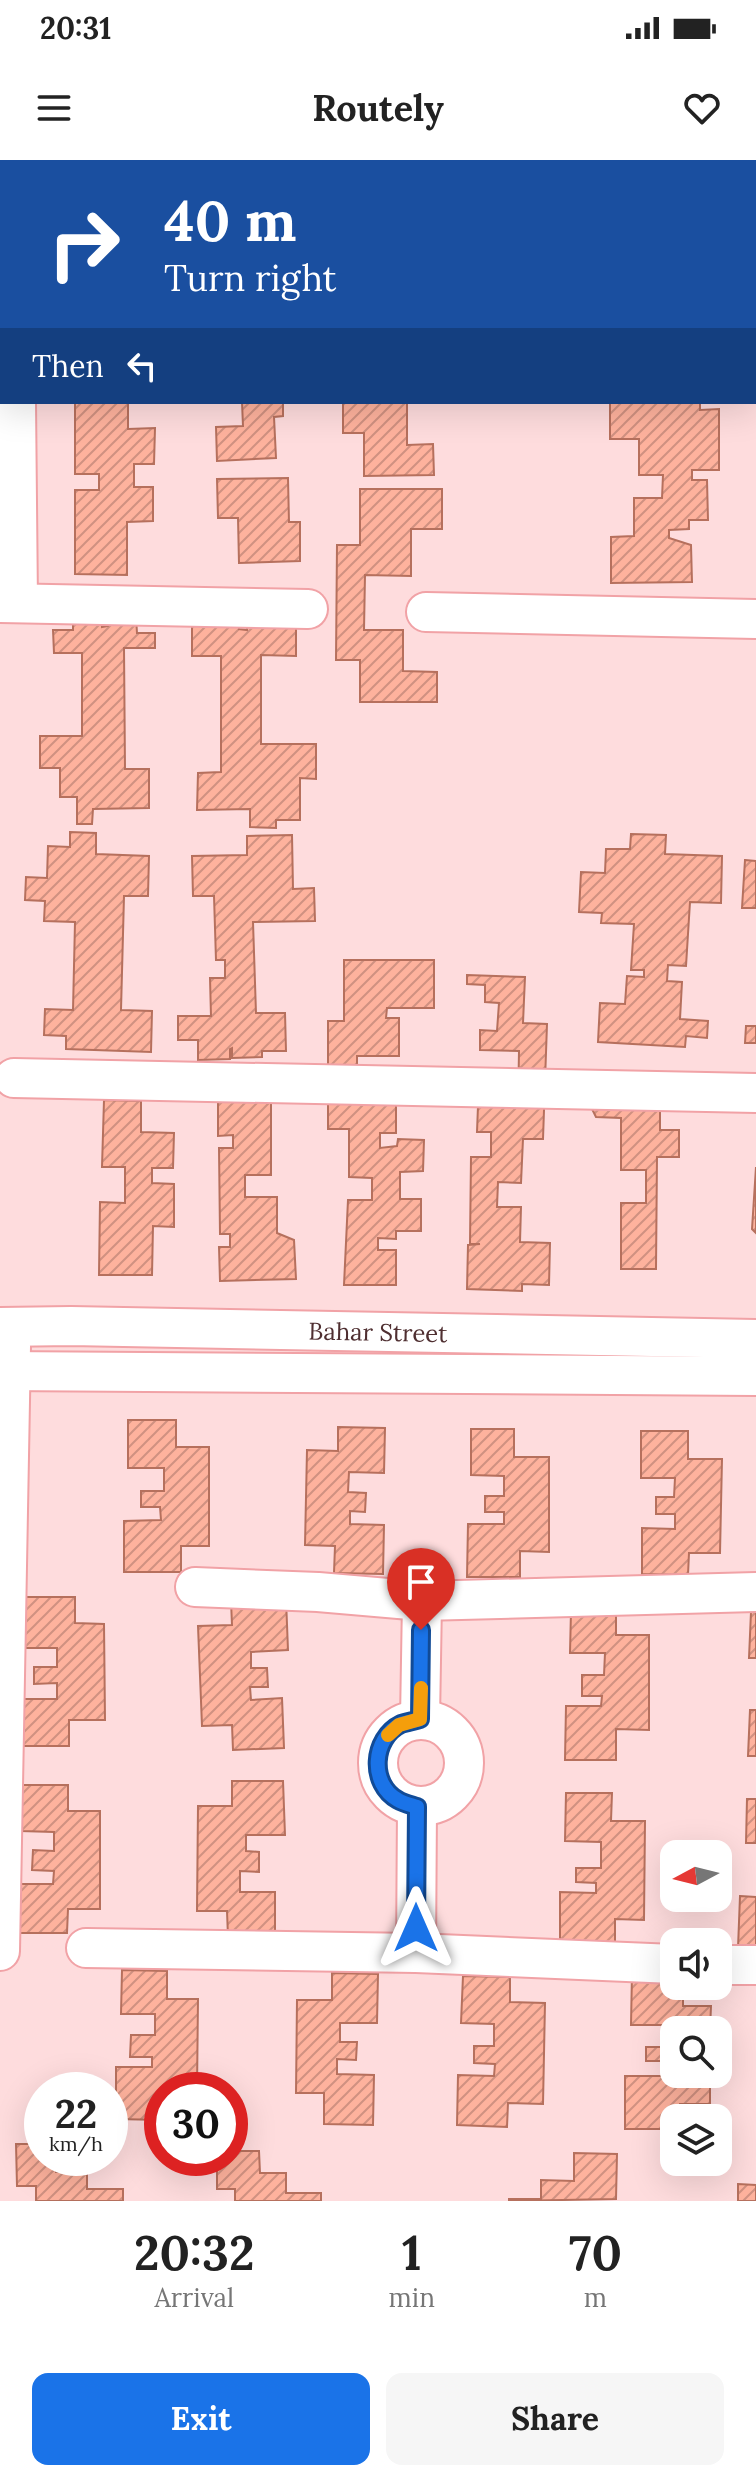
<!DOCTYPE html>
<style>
:root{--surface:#fff;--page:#f6f6f6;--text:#222;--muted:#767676;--accent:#1a73e8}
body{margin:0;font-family:Lora,serif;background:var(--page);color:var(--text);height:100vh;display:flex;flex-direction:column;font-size:30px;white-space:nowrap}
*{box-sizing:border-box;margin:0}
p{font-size:26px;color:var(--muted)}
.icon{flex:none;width:44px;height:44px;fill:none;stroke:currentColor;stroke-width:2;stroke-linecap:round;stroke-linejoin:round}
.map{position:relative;height:2041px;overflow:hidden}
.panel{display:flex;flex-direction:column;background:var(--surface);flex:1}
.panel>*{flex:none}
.hud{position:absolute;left:0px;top:0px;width:756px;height:244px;box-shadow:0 8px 32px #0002;background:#1a4fa0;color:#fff;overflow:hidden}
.needle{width:52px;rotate:263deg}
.fabs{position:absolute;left:660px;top:1680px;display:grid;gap:16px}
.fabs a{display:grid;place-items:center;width:72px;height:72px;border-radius:16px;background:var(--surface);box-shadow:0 8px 32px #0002;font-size:40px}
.speed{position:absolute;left:24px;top:1912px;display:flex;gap:16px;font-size:40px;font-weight:700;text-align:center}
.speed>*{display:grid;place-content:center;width:104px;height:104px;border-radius:50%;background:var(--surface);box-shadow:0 8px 32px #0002;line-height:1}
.speed small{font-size:20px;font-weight:400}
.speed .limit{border:12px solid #d22;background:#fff;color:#111}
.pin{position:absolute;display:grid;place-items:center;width:68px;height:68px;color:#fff;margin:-82px -34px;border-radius:50% 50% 50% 0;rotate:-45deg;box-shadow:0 0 8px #0007}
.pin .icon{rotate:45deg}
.me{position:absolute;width:88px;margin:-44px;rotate:0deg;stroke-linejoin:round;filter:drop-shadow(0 0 6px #0008)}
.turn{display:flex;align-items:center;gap:28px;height:168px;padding:0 32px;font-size:36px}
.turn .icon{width:104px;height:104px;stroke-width:2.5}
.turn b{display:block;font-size:56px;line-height:68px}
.then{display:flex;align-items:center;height:76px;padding:0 32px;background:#0003;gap:16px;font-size:30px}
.eta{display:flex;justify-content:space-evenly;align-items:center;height:136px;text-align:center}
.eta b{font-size:48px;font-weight:800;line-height:56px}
.button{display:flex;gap:16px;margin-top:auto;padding:16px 32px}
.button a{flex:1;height:92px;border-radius:16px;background:var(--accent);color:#fff;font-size:32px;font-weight:800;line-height:92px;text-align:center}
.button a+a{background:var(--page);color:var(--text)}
.status{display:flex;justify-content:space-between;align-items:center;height:56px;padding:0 40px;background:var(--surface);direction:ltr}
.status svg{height:22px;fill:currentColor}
header{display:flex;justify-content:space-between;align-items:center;height:104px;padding:0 32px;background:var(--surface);font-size:36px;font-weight:800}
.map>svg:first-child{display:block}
.building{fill:url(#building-hatch);stroke:#b6705d;stroke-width:2}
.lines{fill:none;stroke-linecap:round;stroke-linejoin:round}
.minor-casing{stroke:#f1a2a6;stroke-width:42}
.minor{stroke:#fff;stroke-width:38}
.route-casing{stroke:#114b97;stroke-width:20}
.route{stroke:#1a73e8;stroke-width:14}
.slow{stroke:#f59e0b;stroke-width:14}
.labels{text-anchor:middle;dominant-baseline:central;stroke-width:8;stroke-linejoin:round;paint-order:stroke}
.street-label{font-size:24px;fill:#4f2f31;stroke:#fee}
</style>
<div class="status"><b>20:31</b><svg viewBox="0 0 49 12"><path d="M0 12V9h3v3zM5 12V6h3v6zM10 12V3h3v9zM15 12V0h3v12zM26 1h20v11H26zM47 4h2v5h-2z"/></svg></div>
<header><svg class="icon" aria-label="menu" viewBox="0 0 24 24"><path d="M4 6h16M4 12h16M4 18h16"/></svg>Routely<svg class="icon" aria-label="heart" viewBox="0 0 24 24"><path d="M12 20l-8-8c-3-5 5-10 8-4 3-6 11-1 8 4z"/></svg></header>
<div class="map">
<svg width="756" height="2041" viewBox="0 0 756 2041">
<defs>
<pattern id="building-hatch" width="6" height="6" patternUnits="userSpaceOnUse" patternTransform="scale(2)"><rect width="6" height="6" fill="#feb29d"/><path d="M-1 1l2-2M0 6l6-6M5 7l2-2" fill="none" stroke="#d09181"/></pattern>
</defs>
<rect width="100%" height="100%" fill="#fedcdd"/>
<g class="building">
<rect x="60" y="0" width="102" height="2"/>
<rect x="195" y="0" width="124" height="2"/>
<path d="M617,0H729L617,2Z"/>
<path d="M75,242H128V269L155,268L154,304H134V327H153V361L127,362V415L75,414V330H99V314H75Z"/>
<path d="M242,242H283V256L274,257L276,298L217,301L216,267L243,266Z"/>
<path d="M343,242H407V285L433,284L434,315L364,316V273H343Z"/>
<path d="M610,242H700V250L719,249V310H692V320H707L708,360H689V369L669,370V378L691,385L692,422L611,423V377L634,376V338H662L663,315H639V279H610Z"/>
<path d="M288,318L289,362H300V401L239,403L238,358H218L217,319Z"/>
<path d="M360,329H442V369H411V416L365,415L364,470H403V511L437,512V542H360V500H336L337,385H360Z"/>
<path d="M239,454V469L247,470V457H279V468H296V496L261,495V584H316V619L300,618V660H276V668L250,667V649L197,650L198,613L221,612V496H192V455Z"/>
<path d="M102,456V467L108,466V456H136L137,473H155V488H124L125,609H149V648L93,649L92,664H77V637H60V608H40V576H82V493H54L53,470H73V457Z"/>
<path d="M70,672L96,673V694L149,696L148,736H124L121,850L152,851L151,892L66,889V876L44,875L45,849L73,850L75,762L44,761L45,741L25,740L26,717L47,718L48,686L70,687Z"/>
<path d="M631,674L666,675L665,694L722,696L721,743L690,742L686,806L668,805L667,821L682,822L680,859L708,861L707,878L686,876L685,887L598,882L600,843L625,844L627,816L644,817V810H631L634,764L601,763L602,753L579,752L581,712L605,713L606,689H630Z"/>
<path d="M292,675L293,729L314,728L315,761L253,762L256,853H285L286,891H262V897L232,898V888L230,889V899L198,900V880H178V856H211L210,818H225V800H216L214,736H193L192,696L247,695V676Z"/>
<path d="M745,700L756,701V748H742Z"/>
<path d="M344,800H434V848H387L386,858H399V896H357V941H396V973H380V988L397,986L398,979L424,980L423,1011L400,1012V1039H421V1071H396V1079L378,1078V1090H396V1125H344L348,1040H372V1018L349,1017V969H328V861H344Z"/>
<path d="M467,815L525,817L523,863L547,864L543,979H523L521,1023L498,1022L497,1047H521L520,1082L550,1083L549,1125L522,1124V1131L467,1129L468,1085L480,1084H470L471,997H491V972H477L478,946L518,947L519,891L480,890V870L497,871L499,843L485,842V825L467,824Z"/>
<path d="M746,866H756V883H745Z"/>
<path d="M660,926V970H679V997H657L656,1109H621V1043H646V1010H621V958L596,957L589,943Z"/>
<path d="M218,933H271V1015H245V1037H277V1073L294,1080L296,1119L220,1121L219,1087H230V1074H220L219,988H233V975L218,976Z"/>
<path d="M104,940L141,941V972L174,973L173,1008H152V1023L174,1024V1067L153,1066L152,1115H99L100,1042L125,1043V1007H102Z"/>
<path d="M756,1007V1073L752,1069Z"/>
<path d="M128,1260H176V1287H209V1386H181V1412H124V1361L161,1360L160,1347H141V1331H164V1308H128Z"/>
<path d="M338,1267L385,1268L384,1313L349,1312L348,1332L366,1333L365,1352L350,1351V1364L384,1365L383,1414L334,1413L335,1386L305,1385L307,1290L338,1291Z"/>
<path d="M471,1269H514V1297H549V1392L520,1391V1417H467L468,1364H504V1352H485V1336H504V1316L471,1315Z"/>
<path d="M641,1271H688V1299H722L720,1393H689L688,1415L642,1414V1368L675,1369V1354H656V1337H674L675,1318H641Z"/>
<path d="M18,1437H75V1463L104,1464L105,1560H69V1586H22V1539H57V1523L34,1524V1507H57V1488H18Z"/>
<path d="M286,1439L288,1490L251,1492V1508H267L268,1527H250L251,1540L282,1538L284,1588L233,1590L232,1565L202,1566L198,1466L232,1465L231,1441Z"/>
<path d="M571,1451L616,1452V1475H649V1570L616,1569V1600H565L566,1546H601L602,1536H582V1515H604L605,1493H570Z"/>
<path d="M751,1452H756V1498H749Z"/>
<path d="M750,1550H756V1596H748Z"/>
<path d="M232,1621H283L285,1675H246V1691L259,1692V1712L240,1711V1732H275V1777H228L227,1751H197L198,1646H232Z"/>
<path d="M21,1625H68V1651H100V1749H68L67,1773H19L20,1724H53L54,1711L32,1710L33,1690L54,1691V1672L21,1671Z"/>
<path d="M566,1633H612L611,1661H645L644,1760L615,1759V1788H560V1732L596,1733V1723L576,1722V1708H601V1682L565,1681Z"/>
<path d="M747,1639H756V1683H746Z"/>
<path d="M740,1736L756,1737V1789L738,1788Z"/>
<path d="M122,1810L167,1811V1839H198L197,1930H162V1960L116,1959V1907H152V1897H130L131,1875H155V1854H121Z"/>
<path d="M332,1813L378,1814L377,1863H340V1882H357L356,1900L337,1899V1914L374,1915L373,1965L324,1964V1933H296L297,1840H332Z"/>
<path d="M632,1813H674V1826H683V1846H711L710,1870H674V1914H710V1944H680V1958H674V1969H625V1916H666V1901H646V1887H665L666,1865H631Z"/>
<path d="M463,1816L510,1817V1842L545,1843L543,1944L508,1943L507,1967L457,1965L458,1915L494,1916L495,1904L474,1903V1886H494V1864L461,1863Z"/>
<path d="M16,1984H42V1998H55L56,2012H87V2029H123V2041H36V2026H17Z"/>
<path d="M230,1991H259L260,2013H286V2033H321V2041H235V2029H217V1998H230Z"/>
<path d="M574,1993L617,1994L616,2039L509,2041V2039H541V2020L574,2021Z"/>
<path d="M738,2024L756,2025V2041H738Z"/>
</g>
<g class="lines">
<g class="minor-casing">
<g id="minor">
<path d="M17,2V0"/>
<path d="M754,221H756"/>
<path d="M16,242L18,443"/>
<path d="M0,443L308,449"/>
<path d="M426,452L756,459"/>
<path d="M14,918L756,933"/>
<path id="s1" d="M0,1167L71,1166L756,1179"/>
<path d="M0,1211L756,1216"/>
<path d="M195,1427L318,1432L422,1441L756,1432"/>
<path d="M420,1559L422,1441"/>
<circle cx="421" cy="1603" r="43"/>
<path d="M86,1788L416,1793L674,1804"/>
<path d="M0,1791L11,1186"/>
<path d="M416,1793L417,1647"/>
<path d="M718,1805H756"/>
</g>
</g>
<use href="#minor" class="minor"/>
</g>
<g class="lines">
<g class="route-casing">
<path id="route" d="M416,1768L417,1647C411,1645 403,1643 398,1640C369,1624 372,1578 401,1564C407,1562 414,1561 420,1559L421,1470"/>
</g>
<use href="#route" class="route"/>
<path class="slow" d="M388,1575L399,1565L420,1559L421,1528"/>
</g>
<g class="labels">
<g class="street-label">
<text stroke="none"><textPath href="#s1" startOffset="378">Bahar Street</textPath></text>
</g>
</g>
</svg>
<div class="fabs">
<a><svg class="needle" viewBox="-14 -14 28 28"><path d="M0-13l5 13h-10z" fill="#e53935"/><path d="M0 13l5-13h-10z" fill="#767676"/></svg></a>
<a><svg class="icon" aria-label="sound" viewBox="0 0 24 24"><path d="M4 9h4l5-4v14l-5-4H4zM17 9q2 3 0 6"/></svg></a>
<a><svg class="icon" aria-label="search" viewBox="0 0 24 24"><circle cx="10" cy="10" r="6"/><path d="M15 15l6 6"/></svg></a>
<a><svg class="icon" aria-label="layers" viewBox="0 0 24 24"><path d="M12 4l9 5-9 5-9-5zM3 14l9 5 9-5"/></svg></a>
</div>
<div class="speed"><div>22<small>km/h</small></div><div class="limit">30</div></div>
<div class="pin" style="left:421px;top:1470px;background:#d93025"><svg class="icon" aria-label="arrive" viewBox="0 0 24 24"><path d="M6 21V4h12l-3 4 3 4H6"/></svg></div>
<svg class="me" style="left:416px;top:1768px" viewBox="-20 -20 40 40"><path d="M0-17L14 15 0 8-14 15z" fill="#1a73e8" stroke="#fff" stroke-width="4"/></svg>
<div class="hud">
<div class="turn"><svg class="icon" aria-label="right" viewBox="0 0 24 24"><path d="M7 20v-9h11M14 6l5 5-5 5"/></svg><div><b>40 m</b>Turn right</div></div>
<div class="then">Then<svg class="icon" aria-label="left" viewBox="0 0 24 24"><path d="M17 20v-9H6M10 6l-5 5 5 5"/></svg></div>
</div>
</div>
<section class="panel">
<div class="eta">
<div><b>20:32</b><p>Arrival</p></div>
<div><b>1</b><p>min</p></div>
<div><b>70</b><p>m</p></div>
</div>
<div class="button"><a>Exit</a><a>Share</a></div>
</section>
